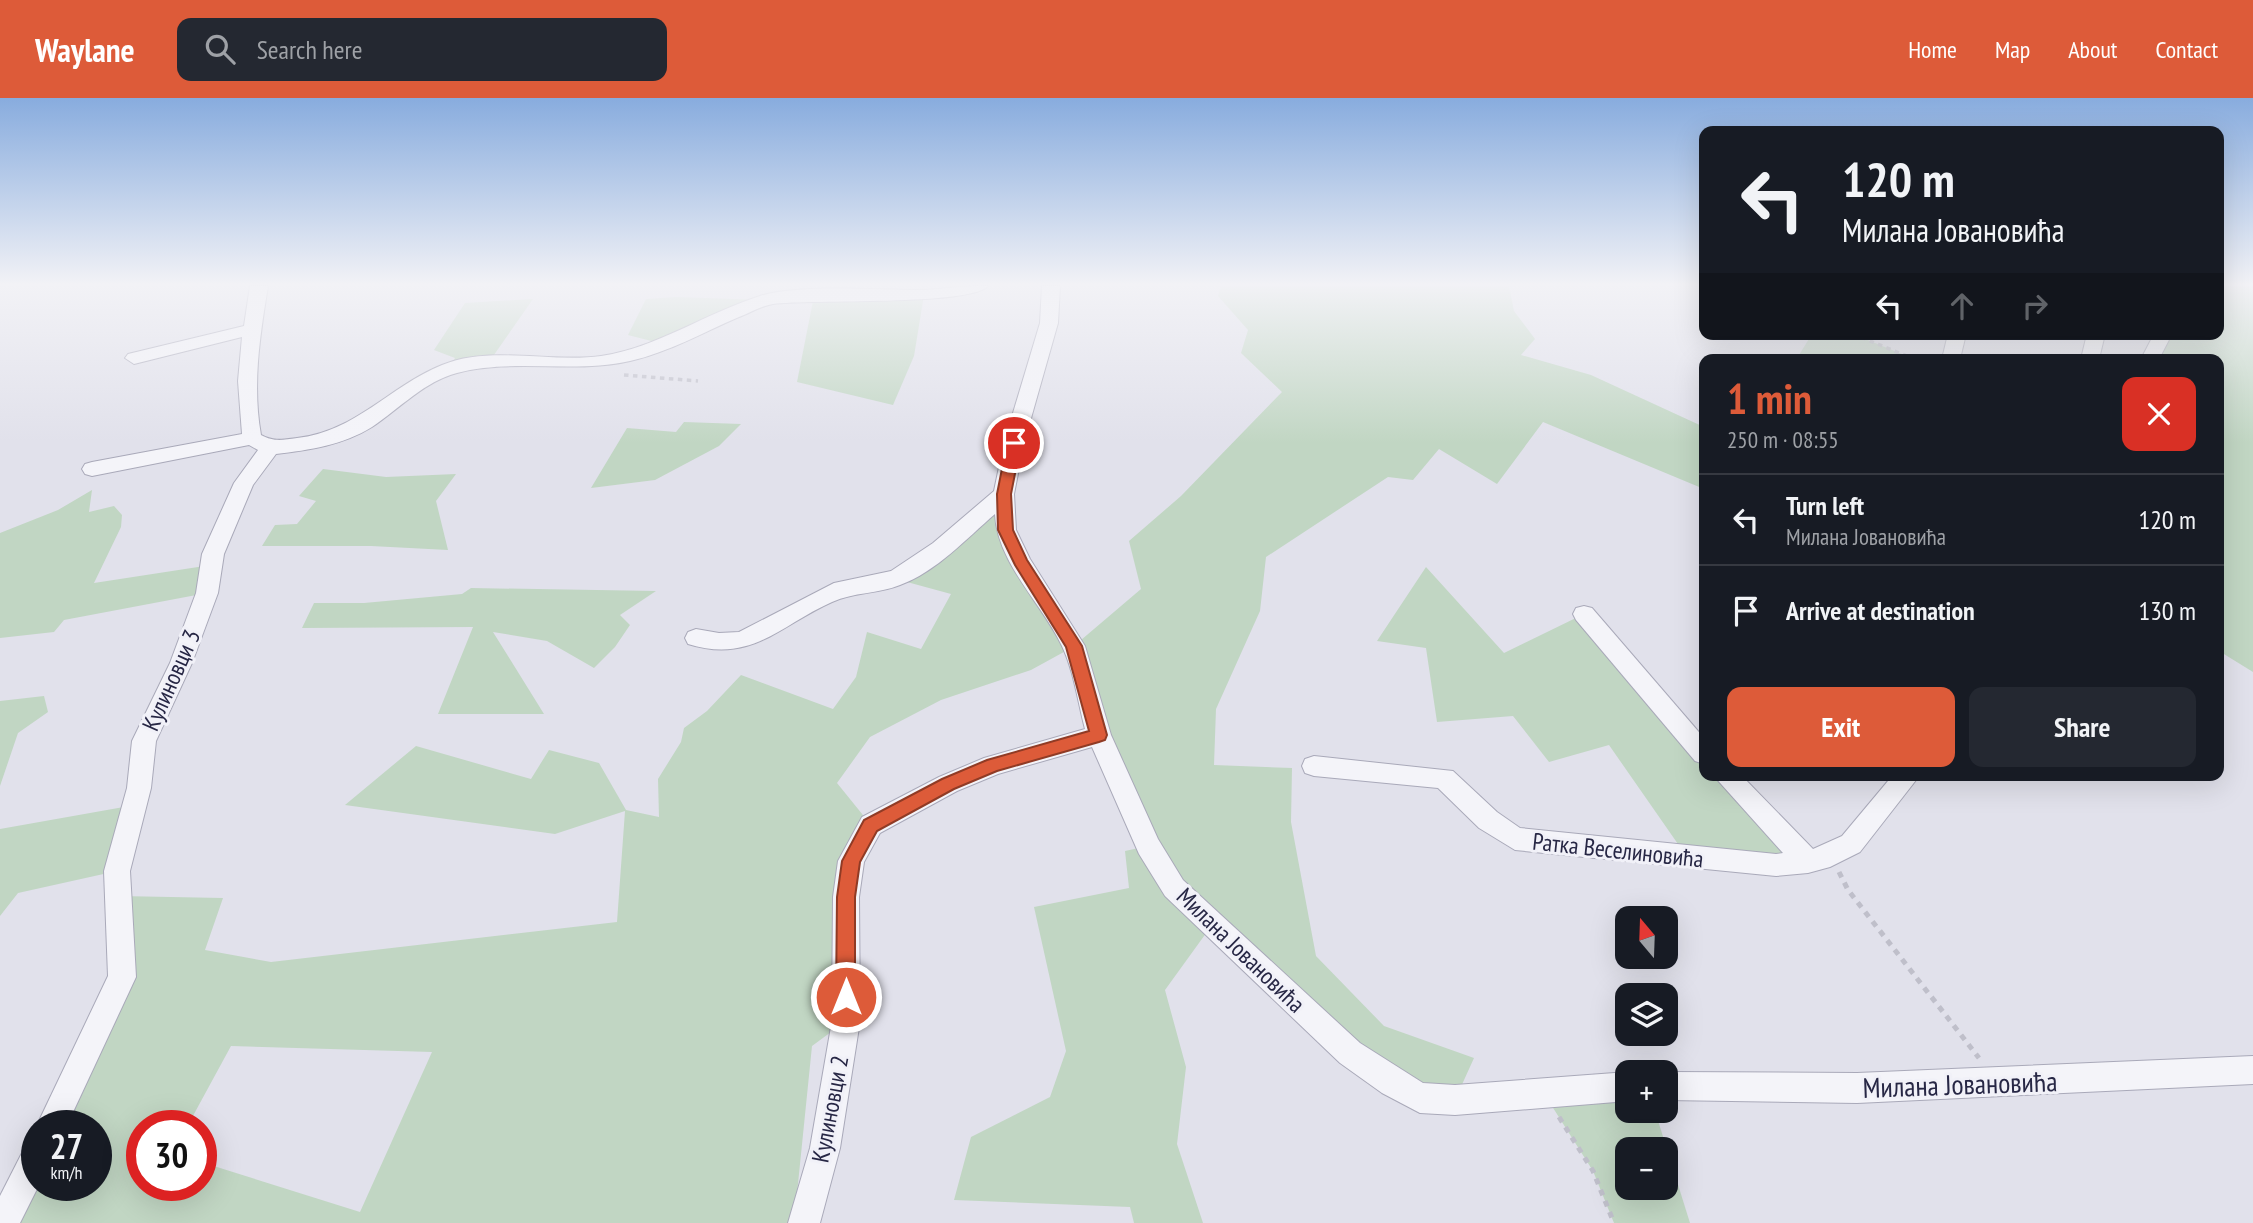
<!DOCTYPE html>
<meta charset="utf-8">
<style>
:root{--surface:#171b24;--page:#242831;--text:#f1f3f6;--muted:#9ea1a6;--line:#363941;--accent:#dd5b39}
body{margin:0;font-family:"PT Sans Narrow",sans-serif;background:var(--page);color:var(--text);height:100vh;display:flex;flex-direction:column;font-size:26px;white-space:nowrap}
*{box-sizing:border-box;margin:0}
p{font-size:23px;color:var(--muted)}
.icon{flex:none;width:38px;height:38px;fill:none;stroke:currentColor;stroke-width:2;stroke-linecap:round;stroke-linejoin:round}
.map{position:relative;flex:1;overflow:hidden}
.details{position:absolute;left:1699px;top:256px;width:525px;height:427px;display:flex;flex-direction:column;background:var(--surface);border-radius:14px;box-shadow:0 7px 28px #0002}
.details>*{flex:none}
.top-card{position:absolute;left:1699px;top:28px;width:525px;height:214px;border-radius:14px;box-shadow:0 7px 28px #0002;background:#171b24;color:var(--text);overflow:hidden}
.needle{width:46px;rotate:341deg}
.tools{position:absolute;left:1615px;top:808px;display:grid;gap:14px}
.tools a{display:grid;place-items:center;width:63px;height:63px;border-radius:14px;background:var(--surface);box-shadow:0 7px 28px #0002;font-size:35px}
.speed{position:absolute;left:21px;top:1012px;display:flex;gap:14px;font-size:35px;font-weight:700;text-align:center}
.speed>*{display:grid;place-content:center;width:91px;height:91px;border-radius:50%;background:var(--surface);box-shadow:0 7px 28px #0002;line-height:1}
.speed small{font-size:18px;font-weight:400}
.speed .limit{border:10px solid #d22;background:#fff;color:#111}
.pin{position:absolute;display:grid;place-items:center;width:60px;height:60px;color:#fff;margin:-30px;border:4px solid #fff;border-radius:50%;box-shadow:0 2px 7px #0007}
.me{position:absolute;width:77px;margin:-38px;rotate:0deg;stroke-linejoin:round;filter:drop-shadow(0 0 5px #0008)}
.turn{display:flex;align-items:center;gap:24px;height:147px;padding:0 28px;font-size:32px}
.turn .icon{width:91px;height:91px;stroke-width:2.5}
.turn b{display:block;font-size:49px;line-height:60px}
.lanes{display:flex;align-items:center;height:66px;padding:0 28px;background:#0003;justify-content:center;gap:35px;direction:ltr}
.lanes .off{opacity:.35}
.round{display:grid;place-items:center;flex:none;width:74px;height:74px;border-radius:14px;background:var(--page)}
.headline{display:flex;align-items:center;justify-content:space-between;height:119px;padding:0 28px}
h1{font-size:42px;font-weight:600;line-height:52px;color:var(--accent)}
.button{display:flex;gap:14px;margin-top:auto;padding:14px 28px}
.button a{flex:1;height:80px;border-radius:14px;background:var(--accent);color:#fff;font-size:28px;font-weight:600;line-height:80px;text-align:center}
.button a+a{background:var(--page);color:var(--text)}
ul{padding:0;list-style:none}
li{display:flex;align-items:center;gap:21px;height:91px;padding:0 28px;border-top:2px solid var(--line)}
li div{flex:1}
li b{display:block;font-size:26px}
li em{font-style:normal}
header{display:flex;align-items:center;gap:42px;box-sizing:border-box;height:98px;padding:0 35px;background:var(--accent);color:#fff}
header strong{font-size:33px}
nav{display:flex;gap:38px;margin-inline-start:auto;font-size:24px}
.search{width:490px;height:63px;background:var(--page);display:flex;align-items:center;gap:18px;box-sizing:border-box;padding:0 24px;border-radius:14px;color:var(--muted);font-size:26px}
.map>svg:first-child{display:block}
.green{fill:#c1d6c3;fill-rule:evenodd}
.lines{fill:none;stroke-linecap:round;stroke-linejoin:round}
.minor-casing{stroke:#a9a9b9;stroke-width:2}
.path-far1{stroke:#bfbfca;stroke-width:3.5;stroke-dasharray:4.5 4.5;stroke-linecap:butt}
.path{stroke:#bfbfca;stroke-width:5;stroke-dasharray:6 6;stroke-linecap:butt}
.minor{fill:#f4f4f9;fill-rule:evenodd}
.route{fill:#dd5b39;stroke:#903b25;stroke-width:2}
.labels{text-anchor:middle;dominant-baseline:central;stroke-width:6;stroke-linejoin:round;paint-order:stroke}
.street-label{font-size:24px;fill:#272745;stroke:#f1f1f8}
.near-street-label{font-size:28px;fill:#272745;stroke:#f1f1f8}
</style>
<header>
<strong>Waylane</strong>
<div class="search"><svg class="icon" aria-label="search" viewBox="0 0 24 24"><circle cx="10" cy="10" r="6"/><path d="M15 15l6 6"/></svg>Search here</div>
<nav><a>Home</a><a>Map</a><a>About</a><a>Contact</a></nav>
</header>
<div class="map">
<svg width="2253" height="1125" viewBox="0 0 2253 1125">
<rect width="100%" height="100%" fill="#e1e1eb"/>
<g class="green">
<path d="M1221,188H1509L1514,213L1535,241L1521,257L1591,277L1704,329V391L1543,324L1497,386L1439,351L1413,382L1388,379L1266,459L1260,513L1216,611L1214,667L1292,670L1291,724L1316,858L1384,928L1474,960L1455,1002L1420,1000L1212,827L1165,892L1186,969L1177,1046L1203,1125H1134L1130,1109L954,1102L971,1039L1050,999L1066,953L1034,809L1129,790L1125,753L1148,748L1073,549L1031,572L941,602L870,639L837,685L871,727L851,763L846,923L812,948L794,1125H3L37,1087H96V1027H52L122,879L119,798L223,800L205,852L271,864L617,824L625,713L555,736L345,707L416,648L531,681L549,652L599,665L626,712L659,719L658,681L681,644L684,630L707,613L741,577L833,611L856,579L867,534L921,551L951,496L896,481L1004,396L1006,433L1074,548L1141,491L1129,443L1181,398L1282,294L1241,255L1248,232L1218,198ZM231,948L432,954L360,1114L201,1064V1087H142V1027H188Z"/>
<path d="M2219,188H2253V574L2219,553V261H2150L2163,236H2219Z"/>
<path d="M924,197L914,258L893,307L797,284L814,198Z"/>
<path d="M676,199L765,202L663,246L628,237L646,201Z"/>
<path d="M533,201L489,264L450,270L455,260L434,252L465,205Z"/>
<path d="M1812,236H1853L1914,261H1810L1799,257Z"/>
<path d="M684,324L741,326L719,348L655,382L591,390L627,330L676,334Z"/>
<path d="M323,371L386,379L456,376L436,403L448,452L371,448H262L275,427L297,426L316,403L299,398Z"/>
<path d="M92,392L89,414L114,408L122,417L121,429L94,485L211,467L207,495L64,522L54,534L0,540V435L58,412Z"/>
<path d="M1426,469L1504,555L1584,516L1704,656V677H1725L1808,764L1687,759L1609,647L1549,664L1513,618L1437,624L1426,550L1377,543Z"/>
<path d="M471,490L656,493L620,517L630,527L615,549L594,570L547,543L493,534L544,616H438L473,529L302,530L314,505H364L462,496Z"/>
<path d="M44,598L48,614L18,635L0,688V603Z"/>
<path d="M135,707L117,773L18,795L0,818V731Z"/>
<path d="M1627,988L1628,1013H1655L1690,1125H1614L1593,1073L1543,994ZM1628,1052H1666V1090H1628Z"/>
</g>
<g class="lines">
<g class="minor-casing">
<g id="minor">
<path d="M250,188H268C260,237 252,287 261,337C274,344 282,342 297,340C355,334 390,288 442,267C489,247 551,265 601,258C656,250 706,215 760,198C798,186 876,192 919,192C942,192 964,187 988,188C970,208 810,201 773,206C761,208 750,215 739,219C704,234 667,255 630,263C573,276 513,260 457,275C425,283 399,311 372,329C343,347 310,352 276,356L253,387L224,456L218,495L192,565L156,643L151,690L130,773L136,879L67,1027H37L108,878L104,773L127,690L132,643L170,565L196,495L202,456L234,385L258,352L249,347L92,378L85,376L82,371L85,366L92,364L242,336L238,283L242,239L134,266L125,260L128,256L244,228Z"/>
<path d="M1042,188H1060L1058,225L1024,345L1014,396L1016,432L1030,461L1085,548L1111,637L1158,741L1183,782L1360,945L1423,985L1455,987L1628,974L1631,975H1628V1003L1455,1017L1420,1015L1382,995L1340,965L1165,798L1139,756L1092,649L998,676L957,693L880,735L864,764L859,799L860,923L840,1050L820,1125H788L810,1050L832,923L833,799L838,763L862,719L939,679L984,660L1085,631C1078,605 1074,573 1062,548C1042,505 997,465 995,416C967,440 936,474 900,487C878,496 854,494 832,504C780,527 752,566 688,546L685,540L688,534L696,531L719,535L739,534L834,485L891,473L933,445L994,393L1004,345L1040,225Z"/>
<path d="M1948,236H1966L1960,261H1942Z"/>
<path d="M2087,236H2105L2099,261H2081Z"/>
<path d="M2154,236H2172L2159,261H2141Z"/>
<path d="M1584,508L1592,510L1704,640V666L1695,663L1576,522L1573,516L1576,510Z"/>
<path d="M1314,658L1453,673L1497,714L1520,730L1776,756L1783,755L1713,677H1741L1813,751L1842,738L1893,677H1920L1860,754L1830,769L1808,775L1776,778L1515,752L1479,730L1438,690L1314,678L1305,675L1302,668L1305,661Z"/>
<path d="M2253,958V986L1857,1005L1666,1002V975H1663L1666,974L1857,975Z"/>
<path d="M37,1043L39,1087L20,1125H0V1098L26,1047Z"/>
</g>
</g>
<g class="path-far1">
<path d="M1853,236L1914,261"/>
<path d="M624,277L698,283"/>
</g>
<g class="path">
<path d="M1839,774L1848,792L1979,960"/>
<path d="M1559,1019L1593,1073L1614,1125"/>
</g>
<use href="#minor" class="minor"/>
</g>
<linearGradient id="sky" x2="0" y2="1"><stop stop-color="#88acde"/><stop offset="0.54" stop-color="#f2f2f6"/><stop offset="1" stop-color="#f2f2f6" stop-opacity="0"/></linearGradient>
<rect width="2253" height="345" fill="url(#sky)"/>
<path class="route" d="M1014,340L1021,345L1011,396L1013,432L1027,462L1082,548L1107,637L1105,642L1099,644L997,673L954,691L877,733L860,764L855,799V899L852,905L846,908L839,905L836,899L837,799L842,763L864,722L942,681L987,662L1089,633L1066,549L1015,467L998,432L997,396L1007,345Z"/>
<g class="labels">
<g class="street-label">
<text transform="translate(171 582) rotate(-66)">Кулиновци 3</text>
<text transform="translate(1618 752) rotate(6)">Ратка Веселиновића</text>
<text transform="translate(1241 852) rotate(44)">Милана Јовановића</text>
<text transform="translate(830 1011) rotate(-79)">Кулиновци 2</text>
</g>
<g class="near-street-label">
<text transform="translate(1960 986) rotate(-2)">Милана Јовановића</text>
</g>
</g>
</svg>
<div class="tools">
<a><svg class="needle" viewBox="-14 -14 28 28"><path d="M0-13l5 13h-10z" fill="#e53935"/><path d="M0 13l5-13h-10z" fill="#9ea1a6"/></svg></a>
<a><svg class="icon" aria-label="layers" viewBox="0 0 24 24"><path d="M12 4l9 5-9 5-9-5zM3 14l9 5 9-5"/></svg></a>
<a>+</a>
<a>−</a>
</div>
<div class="speed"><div>27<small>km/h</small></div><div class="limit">30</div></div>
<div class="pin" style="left:1014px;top:345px;background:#d93025"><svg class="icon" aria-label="arrive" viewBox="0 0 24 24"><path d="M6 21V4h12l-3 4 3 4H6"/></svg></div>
<svg class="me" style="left:846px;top:899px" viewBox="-20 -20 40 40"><circle r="17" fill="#dd5b39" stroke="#fff" stroke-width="3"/><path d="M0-11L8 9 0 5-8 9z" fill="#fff"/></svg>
<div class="top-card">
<div class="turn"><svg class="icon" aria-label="left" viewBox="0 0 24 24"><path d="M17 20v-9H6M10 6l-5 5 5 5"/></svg><div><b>120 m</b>Милана Јовановића</div></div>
<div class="lanes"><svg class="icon" aria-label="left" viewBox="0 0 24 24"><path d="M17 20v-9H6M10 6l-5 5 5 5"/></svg><svg class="icon off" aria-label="ahead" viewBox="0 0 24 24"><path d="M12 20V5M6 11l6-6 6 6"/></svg><svg class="icon off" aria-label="right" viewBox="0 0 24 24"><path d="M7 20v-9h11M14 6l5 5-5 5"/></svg></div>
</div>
<section class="details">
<div class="headline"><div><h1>1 min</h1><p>250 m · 08:55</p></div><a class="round" style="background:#d93025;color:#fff"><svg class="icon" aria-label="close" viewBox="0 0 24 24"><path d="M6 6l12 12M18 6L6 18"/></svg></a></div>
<ul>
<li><svg class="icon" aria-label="left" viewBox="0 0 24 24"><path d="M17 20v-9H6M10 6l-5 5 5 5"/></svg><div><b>Turn left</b><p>Милана Јовановића</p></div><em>120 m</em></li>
<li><svg class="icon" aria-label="arrive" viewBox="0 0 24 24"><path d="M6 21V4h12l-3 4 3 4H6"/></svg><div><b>Arrive at destination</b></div><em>130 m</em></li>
</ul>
<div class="button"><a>Exit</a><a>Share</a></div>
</section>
</div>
